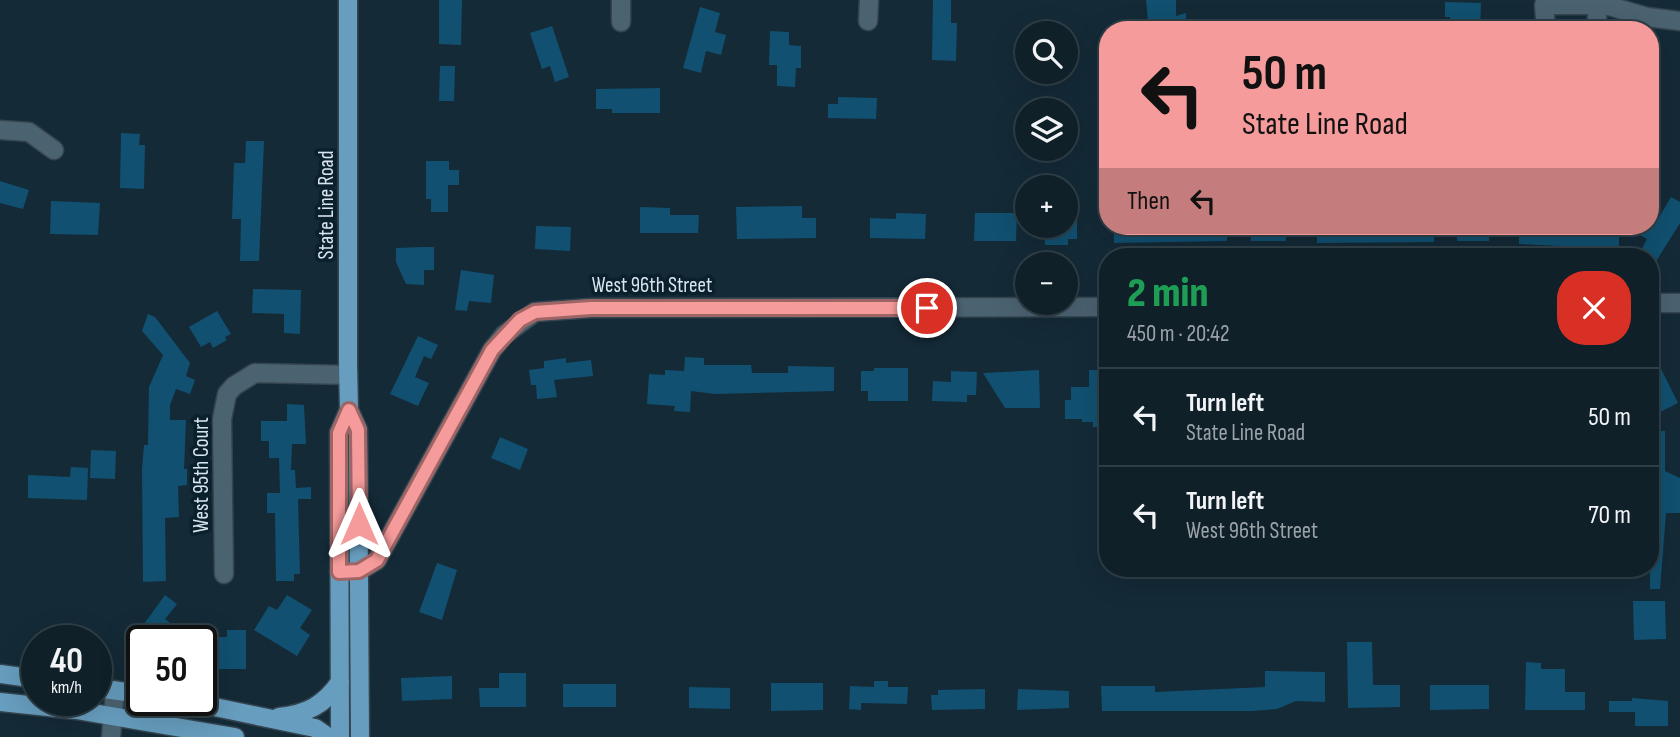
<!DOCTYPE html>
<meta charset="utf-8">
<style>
:root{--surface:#0f2029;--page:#1d2d35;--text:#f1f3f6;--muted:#9ba3a8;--line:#2f3e46}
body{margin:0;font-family:"Sofia Sans Condensed",sans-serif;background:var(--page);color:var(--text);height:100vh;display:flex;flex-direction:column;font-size:26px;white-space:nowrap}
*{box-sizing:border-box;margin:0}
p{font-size:23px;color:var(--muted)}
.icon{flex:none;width:38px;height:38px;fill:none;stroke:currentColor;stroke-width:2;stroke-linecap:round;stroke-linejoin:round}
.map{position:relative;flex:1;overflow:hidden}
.side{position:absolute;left:1099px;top:248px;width:560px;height:329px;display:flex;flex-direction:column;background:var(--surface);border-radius:28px;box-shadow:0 7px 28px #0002,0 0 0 2px var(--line)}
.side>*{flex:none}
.banner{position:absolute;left:1099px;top:21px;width:560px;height:214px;border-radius:28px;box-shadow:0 7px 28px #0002,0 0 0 2px var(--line);background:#f59b9b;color:#111;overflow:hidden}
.buttons{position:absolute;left:1015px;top:21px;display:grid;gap:14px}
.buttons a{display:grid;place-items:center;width:63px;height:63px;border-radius:50%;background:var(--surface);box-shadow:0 7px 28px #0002,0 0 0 2px var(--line);font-size:35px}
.speed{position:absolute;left:21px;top:625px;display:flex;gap:14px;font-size:35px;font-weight:700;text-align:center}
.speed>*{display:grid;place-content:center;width:91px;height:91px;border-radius:50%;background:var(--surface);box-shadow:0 7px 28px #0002,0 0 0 2px var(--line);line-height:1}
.speed small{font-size:18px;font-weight:400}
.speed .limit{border:4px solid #111;border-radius:10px;background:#fff;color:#111}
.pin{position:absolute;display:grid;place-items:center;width:60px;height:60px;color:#fff;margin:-30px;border:4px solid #fff;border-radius:50%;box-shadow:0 2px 7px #0007}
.me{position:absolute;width:77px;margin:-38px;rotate:0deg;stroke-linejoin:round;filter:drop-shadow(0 0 5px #0008)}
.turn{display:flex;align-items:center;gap:24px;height:147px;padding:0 28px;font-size:32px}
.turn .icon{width:91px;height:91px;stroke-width:2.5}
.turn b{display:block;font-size:49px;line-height:60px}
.then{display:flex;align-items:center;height:66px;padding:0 28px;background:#0003;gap:14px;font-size:26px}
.round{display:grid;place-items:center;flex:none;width:74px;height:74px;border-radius:28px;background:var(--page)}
.overview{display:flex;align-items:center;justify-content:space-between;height:119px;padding:0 28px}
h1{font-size:42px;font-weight:800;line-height:52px;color:#1e9e55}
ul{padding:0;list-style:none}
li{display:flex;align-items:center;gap:21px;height:98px;padding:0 28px;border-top:2px solid var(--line)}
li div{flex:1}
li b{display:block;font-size:26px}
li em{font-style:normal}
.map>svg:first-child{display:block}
.building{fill:#115070}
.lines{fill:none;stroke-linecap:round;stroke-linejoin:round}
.minor-casing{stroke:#344550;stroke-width:21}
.major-casing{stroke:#344550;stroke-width:21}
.minor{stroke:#4b6271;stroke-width:18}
.major{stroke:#679dbe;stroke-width:18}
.route-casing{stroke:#9f6565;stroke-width:18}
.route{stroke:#f59b9b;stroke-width:12}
.labels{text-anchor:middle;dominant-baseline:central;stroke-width:7;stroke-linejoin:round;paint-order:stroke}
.street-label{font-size:21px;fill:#d8e5ee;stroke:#0a202c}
</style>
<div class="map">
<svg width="1680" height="737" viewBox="0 0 1680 737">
<rect width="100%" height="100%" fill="#142a37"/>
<g class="building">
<path d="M439,0H462L461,45L439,44Z"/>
<path d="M933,0H951V23H957L956,61L932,60Z"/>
<path d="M1146,0H1176V16L1186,13V30H1149Z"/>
<path d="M1445,2L1481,3L1480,30H1449L1450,17H1445Z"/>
<path d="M700,7L720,13L715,32L726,35L721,55L706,51L701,73L683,68Z"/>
<path d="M552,26L569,77L555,82L550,66L542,69L530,33Z"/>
<path d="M770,31L789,32V45L801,46V68H796L795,87L777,86V65H769Z"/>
<path d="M440,66H455L454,101H439Z"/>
<path d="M660,88V113H612V109H596V89Z"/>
<path d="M838,97L877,98L876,119L828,118V104H838Z"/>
<path d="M121,133L140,134L139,145H145L144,189L120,188Z"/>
<path d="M246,141H264L259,261H240L241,219H232L234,163H245Z"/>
<path d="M426,161H449V170H459V185H448V212H431V199H426Z"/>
<path d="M0,181L29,190L23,209L0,203Z"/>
<path d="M1671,197L1680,202V223L1655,263L1650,257L1639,254L1647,239L1640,235L1646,226H1650L1652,215L1658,219Z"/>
<path d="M51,201L100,203L98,235L50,234Z"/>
<path d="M1066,203H1077V239H1068V245H1045L1044,226H1066Z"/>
<path d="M802,206V218H816V238L737,239L736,207Z"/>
<path d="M640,207L670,208V215H699L698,233H640Z"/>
<path d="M896,213L926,214L925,239L870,238V218L896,219Z"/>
<path d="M975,213H1017L1016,241H974Z"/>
<path d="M536,226L571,227L570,251L535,249Z"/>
<path d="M1114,226H1227V241L1114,243Z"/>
<path d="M1250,226H1286V241H1251Z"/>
<path d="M1317,226H1434V242L1317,243Z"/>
<path d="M1457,226H1490L1489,241H1457Z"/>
<path d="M1519,226L1593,229L1594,226H1619V249L1519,244Z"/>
<path d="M423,247H434V270H424V285L406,284L396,262V248Z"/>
<path d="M461,270L494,275L491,303L469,301L467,311L455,310Z"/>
<path d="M253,289L301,290L300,334L284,333V314L252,313Z"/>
<path d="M217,311L231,334L225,337L227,340L213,348L210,342L201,347L189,327Z"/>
<path d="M148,314L155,317L190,363L186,376L195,380L190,394L176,389L170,405V420H186L184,469H187V485L178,486L179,517L165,518L166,581L143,582L142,469L144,445H148L149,387L163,355L142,331Z"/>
<path d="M418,336L438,345L431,359L424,356L415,377L429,383L418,406L390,394Z"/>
<path d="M685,357L704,358V365H751L752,373H788V366L834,367V391L715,394L691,391L690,412L674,411L675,406L647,404L649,374L665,375V370L684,371Z"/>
<path d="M566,358V363L591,360L593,376L554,380L557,397L537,399L536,385H531L529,370L544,368V361Z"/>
<path d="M1660,367L1678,403L1660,412L1656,404L1650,407V372Z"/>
<path d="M874,368H908V401H868V391H861V371H874Z"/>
<path d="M1039,370L1040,408H1005L983,373Z"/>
<path d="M1089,370H1107L1108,427H1093V422H1082V419H1065V400H1071V387H1089Z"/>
<path d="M951,371L977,372L976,395H967V402L932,401L933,381L951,382Z"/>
<path d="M287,404L304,405L306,444H292L291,470H295L296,488L311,487V499H298L300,574H294V581H276L275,513H267V493H280L279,458H269V441H261V421H287Z"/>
<path d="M1650,431H1665V471L1680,478V513H1666L1660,589H1650Z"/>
<path d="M500,437L528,449L520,470L491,458Z"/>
<path d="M91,450L116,451L115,479L90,478Z"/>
<path d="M71,467L88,468L87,500L28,498V475L70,477Z"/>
<path d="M437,563L457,570L442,620L419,612Z"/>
<path d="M165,595L177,604L165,619L178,629L169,640H145L136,635Z"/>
<path d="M287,595L312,610L300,628L310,635L297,656L254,630L269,606L277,610Z"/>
<path d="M1633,601H1665L1666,639L1634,640Z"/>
<path d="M227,630H246V669H210V663H202V637H227Z"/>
<path d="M1347,642H1372L1373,685H1400V707L1348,708Z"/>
<path d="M1526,662L1541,663V669H1565V692H1585V710H1525Z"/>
<path d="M1265,671L1325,672V702L1296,701L1277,709L1252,711H1102L1101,686H1155V692L1265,687Z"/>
<path d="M499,673H526V707H480L479,688H499Z"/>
<path d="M452,676V699L402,701L401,678Z"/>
<path d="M874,681H888V687H908L907,704L861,703V710L849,709L850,686L874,687Z"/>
<path d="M771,683H823V710L771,711Z"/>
<rect x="563" y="684" width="53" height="23"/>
<path d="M1430,685H1489V709L1430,710Z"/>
<path d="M689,687L730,688V709L689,708Z"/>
<path d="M985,689V709L932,710L931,695H938V690Z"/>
<path d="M1018,689L1069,691V708L1017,710Z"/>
<path d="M1632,698L1668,701V726H1635V712H1609V701H1632Z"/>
</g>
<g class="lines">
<g class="minor-casing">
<g id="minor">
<path d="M621,0V22"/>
<path d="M868,21L869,0"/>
<path d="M1546,30L1544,5H1606L1647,17L1680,21"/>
<path d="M1596,30L1598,5"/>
<path d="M0,130L29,132L54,150"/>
<path d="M1650,303H1680"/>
<path d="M339,572L359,571L377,560L492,350L504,335L535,312L591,308L1108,307"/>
<path d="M224,574L222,419L227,394L234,386L255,373L348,375"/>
<path d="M111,737L115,690"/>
</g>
</g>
<g class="major-casing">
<g id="major">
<path d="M348,0V365L349,410L358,430L360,737"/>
<path d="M0,674L37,679"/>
<path d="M96,688L142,694"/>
<path d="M181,700L315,728L328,737"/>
<path d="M0,702L76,710L235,737"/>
<path d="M279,717C307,714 324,705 340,682"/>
<path d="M340,737L339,433L349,410"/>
</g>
</g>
<use href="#minor" class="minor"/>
<use href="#major" class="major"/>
</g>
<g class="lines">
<g class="route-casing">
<path id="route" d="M359,524L358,430L349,410L339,433V572L359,571L377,560L492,350L520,320L535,312L591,308H927"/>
</g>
<use href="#route" class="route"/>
</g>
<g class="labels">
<g class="street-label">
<text transform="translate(326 205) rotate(-90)">State Line Road</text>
<text x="652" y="285">West 96th Street</text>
<text transform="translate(201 475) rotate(-90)">West 95th Court</text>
</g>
</g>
</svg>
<div class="buttons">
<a><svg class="icon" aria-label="search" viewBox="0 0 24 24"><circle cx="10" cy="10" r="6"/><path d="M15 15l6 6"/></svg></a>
<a><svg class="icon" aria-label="layers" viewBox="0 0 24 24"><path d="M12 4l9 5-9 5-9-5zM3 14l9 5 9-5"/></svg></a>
<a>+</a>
<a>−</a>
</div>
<div class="speed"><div>40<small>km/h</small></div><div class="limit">50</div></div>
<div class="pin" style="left:927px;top:308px;background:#d93025"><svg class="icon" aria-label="arrive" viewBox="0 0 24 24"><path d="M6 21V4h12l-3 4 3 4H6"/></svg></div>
<svg class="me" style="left:359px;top:524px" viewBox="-20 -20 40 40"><path d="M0-17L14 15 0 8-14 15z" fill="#f59b9b" stroke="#fff" stroke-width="4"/></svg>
<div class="banner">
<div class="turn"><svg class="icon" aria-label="left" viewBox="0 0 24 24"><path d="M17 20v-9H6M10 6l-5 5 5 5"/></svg><div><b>50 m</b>State Line Road</div></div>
<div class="then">Then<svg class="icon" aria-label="left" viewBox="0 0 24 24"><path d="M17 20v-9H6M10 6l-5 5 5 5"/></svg></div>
</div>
<section class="side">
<div class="overview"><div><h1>2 min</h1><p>450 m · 20:42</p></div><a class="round" style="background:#d93025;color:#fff"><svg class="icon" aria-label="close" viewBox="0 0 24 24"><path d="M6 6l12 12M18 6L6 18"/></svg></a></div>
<ul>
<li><svg class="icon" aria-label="left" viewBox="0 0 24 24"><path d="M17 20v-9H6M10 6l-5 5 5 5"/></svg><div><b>Turn left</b><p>State Line Road</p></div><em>50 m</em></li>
<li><svg class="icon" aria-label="left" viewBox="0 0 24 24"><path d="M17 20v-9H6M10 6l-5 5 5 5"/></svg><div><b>Turn left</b><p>West 96th Street</p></div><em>70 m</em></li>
</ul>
</section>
</div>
